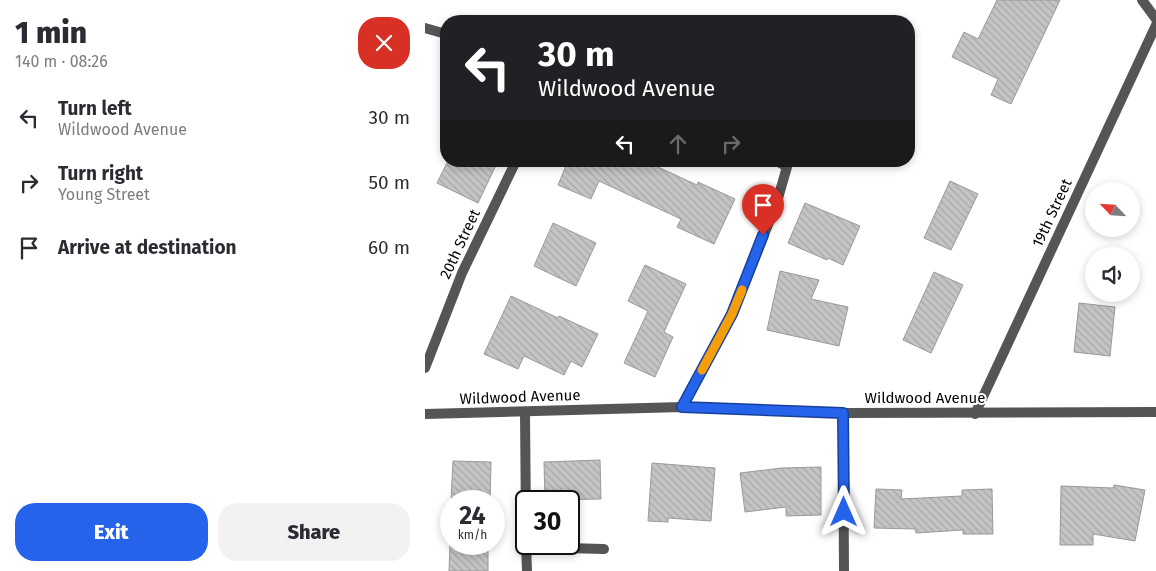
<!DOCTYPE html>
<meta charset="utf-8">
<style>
:root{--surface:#fff;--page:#f2f2f3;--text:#2b2b33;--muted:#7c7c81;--accent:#2563eb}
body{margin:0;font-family:"Fira Sans",sans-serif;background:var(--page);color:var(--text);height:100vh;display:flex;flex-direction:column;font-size:19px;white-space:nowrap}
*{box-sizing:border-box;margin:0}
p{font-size:16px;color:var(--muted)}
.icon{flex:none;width:28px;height:28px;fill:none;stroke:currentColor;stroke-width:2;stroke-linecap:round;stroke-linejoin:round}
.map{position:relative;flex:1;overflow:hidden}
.sheet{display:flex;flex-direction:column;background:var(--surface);width:425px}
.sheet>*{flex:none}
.top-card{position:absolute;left:15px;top:15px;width:475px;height:152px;border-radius:20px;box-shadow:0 2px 8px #0003;background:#202124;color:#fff;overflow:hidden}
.needle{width:32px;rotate:295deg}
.buttons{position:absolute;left:660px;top:182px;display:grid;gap:10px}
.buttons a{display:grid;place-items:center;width:55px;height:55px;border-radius:50%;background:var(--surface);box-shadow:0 2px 8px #0003;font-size:25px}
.speed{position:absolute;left:15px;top:490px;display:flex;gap:10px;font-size:25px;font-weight:700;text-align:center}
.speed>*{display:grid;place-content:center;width:65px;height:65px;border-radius:50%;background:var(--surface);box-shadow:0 2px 8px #0003;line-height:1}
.speed small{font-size:12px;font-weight:400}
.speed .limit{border:2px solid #111;border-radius:8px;background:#fff;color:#111}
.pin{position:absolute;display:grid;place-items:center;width:42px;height:42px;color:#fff;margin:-51px -21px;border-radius:50% 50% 50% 0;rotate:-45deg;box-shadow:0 0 5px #0007}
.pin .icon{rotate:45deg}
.me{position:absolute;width:55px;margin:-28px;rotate:0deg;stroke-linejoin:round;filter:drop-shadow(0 0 4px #0008)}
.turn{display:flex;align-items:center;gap:18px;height:105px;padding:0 15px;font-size:22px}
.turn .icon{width:65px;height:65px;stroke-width:2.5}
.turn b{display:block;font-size:35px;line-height:42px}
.lanes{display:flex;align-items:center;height:48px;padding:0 15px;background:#0003;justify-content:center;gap:25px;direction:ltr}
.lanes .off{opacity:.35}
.round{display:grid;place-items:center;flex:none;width:52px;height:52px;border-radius:20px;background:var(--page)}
.head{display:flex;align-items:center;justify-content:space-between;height:85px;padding:0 15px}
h1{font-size:30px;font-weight:800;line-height:38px}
.button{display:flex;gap:10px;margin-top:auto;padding:10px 15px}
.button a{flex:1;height:58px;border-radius:20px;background:var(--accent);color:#fff;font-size:20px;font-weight:800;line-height:58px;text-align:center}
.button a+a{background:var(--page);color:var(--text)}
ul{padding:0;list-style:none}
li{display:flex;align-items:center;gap:15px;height:65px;padding:0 15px}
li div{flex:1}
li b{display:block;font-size:19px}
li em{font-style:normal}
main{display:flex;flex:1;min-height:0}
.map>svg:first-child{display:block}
.building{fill:url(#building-back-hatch);stroke:#999}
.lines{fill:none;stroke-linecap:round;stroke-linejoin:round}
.service{stroke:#555;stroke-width:10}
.minor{stroke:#555;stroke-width:10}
.route-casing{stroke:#184099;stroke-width:12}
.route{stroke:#2563eb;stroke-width:9}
.slow{stroke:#f59e0b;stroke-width:9}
.labels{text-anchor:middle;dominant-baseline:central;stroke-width:4;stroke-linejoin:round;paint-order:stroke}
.street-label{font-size:15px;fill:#000;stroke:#fff}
</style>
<main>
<section class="sheet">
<div class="head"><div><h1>1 min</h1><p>140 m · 08:26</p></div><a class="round" style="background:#d93025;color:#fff"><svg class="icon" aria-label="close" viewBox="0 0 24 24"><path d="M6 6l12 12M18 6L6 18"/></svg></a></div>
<ul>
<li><svg class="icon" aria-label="left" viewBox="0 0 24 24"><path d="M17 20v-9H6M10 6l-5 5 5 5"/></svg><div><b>Turn left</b><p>Wildwood Avenue</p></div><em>30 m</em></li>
<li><svg class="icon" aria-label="right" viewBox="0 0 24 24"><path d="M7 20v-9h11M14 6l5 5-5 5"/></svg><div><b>Turn right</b><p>Young Street</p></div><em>50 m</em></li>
<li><svg class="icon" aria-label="arrive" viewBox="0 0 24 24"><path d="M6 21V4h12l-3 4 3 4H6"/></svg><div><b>Arrive at destination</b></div><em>60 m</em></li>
</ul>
<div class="button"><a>Exit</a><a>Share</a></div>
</section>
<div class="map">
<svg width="731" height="571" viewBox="0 0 731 571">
<defs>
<pattern id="building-back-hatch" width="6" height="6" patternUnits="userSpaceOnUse" patternTransform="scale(1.25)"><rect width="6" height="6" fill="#c4c4c4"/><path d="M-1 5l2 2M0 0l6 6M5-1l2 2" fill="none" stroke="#a7a7a7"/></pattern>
</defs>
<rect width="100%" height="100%" fill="#fff"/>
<g class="building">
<path d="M572,0H635L586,104L566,95L573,79L527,57L539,32L553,39Z"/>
<path d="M23,161H73L53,203L12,183Z"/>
<path d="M143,161H220L272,185L273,182L310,199L289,244L252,227L256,219L174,181L166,199L133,185Z"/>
<path d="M525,181L553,194L526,250L499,238Z"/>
<path d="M380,203L435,226L418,265L403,258L402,260L363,243Z"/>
<path d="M128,223L171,243L151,286L109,266Z"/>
<path d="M220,265L261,284L239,332L248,337L230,377L199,363L223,311L203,301Z"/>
<path d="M355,271L394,280L386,299L423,307L414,346L342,330Z"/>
<path d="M509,272L538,285L506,353L478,340Z"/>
<path d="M86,296L133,318L134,316L173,334L157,367L146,361L139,375L99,356L93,369L59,354Z"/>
<path d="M654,303L690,307L685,356L649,352Z"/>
<path d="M175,460L176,499L120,500L119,462Z"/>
<path d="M28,461L66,462L65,501H26Z"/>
<path d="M227,463L290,468L286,521L243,518V522L223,521Z"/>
<path d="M396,467V515L361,516V507L320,512L315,473L357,468Z"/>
<path d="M689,485L720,490L710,541L668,534V545H635L636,486L688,488Z"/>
<path d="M451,489L477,490L476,499L537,496V490L567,489L568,534H538V530L491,533L490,529L449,528Z"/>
<path d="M25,544H63V571H24Z"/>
</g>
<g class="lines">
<g class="service">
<path d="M100,412L101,527"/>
<path d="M101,544L102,571"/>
<path d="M102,547L179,549"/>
</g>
<g class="minor">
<path d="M717,0L731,19"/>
<path d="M0,28L21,34"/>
<path d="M0,368L37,273L91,161"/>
<path d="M257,407L307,314L351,205L362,167L352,161"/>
<path d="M418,413L419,571"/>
<path d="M0,414L257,407L418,413L731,412"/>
<path d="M550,414L731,25"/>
</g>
</g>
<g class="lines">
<g class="route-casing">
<path id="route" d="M338,235L307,314L257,407L418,413L419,512"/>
</g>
<use href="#route" class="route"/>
<path class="slow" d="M277,370L307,314L317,290"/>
</g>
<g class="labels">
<g class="street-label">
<text transform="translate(627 213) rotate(-65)">19th Street</text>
<text transform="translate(35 244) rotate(-65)">20th Street</text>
<text transform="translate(95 397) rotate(-2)">Wildwood Avenue</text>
<text x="500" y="398">Wildwood Avenue</text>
</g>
</g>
</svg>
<div class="buttons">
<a><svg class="needle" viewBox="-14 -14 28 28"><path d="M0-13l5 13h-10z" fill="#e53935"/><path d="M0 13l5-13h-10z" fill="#7c7c81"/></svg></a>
<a><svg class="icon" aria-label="sound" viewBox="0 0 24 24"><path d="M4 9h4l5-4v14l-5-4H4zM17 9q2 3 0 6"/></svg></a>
</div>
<div class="speed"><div>24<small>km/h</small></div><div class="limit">30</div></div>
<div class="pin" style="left:338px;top:235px;background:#d93025"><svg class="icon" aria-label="arrive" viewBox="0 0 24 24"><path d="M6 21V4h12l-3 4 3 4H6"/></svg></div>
<svg class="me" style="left:419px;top:512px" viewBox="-20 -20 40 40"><path d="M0-17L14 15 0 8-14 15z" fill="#2563eb" stroke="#fff" stroke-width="4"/></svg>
<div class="top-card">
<div class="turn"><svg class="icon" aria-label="left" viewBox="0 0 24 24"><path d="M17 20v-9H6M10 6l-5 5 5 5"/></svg><div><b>30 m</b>Wildwood Avenue</div></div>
<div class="lanes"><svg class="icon" aria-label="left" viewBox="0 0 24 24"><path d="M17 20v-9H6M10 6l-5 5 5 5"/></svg><svg class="icon off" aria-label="ahead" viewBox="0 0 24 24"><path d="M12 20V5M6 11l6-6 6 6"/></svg><svg class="icon off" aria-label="right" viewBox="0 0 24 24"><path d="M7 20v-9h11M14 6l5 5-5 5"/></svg></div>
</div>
</div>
</main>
